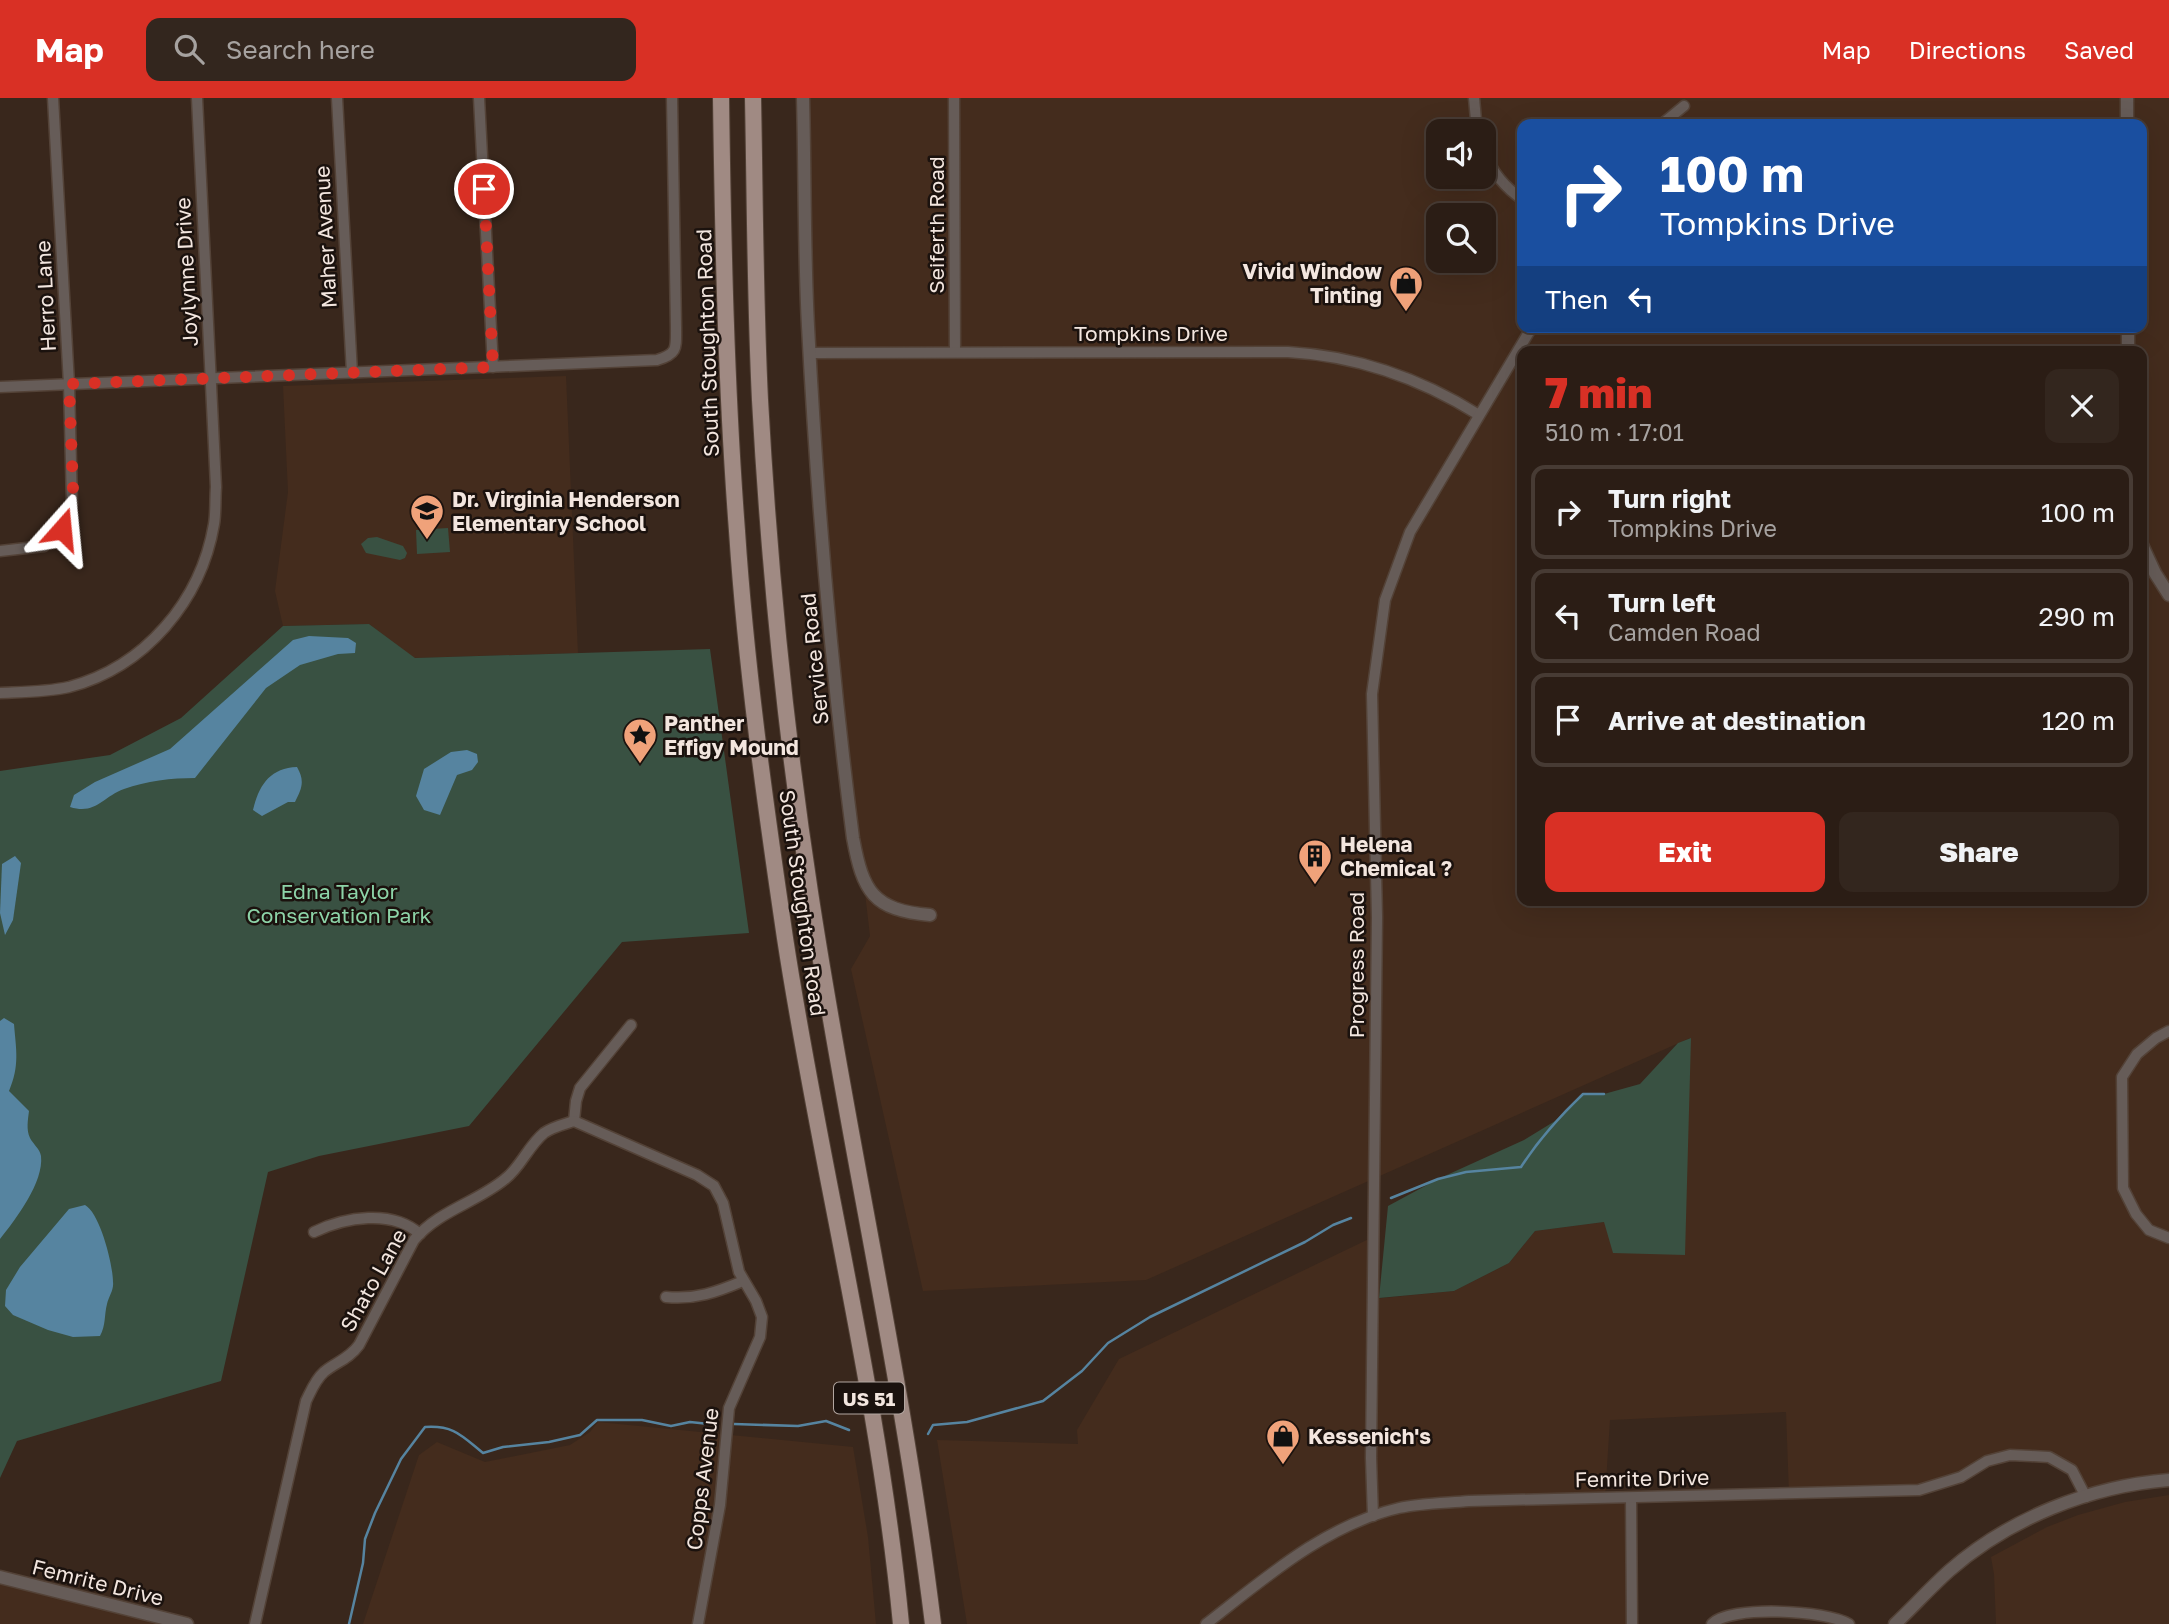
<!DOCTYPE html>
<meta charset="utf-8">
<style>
:root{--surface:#2b1d15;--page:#33261e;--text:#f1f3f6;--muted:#a6a2a0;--line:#473b34;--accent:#d93025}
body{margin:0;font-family:"Golos Text",sans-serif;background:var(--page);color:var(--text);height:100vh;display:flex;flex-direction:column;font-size:26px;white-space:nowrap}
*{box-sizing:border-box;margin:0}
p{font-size:23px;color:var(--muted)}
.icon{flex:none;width:38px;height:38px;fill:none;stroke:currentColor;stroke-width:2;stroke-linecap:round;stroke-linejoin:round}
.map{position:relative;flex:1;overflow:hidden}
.drawer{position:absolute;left:1517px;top:248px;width:630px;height:560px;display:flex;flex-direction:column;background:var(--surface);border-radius:14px;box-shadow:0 7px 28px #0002,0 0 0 2px var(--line)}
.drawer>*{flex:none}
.banner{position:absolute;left:1517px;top:21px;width:630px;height:214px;border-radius:14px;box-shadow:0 7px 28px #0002,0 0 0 2px var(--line);background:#1a4fa0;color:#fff;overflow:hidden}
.fabs{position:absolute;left:1426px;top:21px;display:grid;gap:14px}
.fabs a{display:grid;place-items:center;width:70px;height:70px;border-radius:14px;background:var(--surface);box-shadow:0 7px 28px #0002,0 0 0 2px var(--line);font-size:35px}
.pin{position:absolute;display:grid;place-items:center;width:60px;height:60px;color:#fff;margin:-30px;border:4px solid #fff;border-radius:50%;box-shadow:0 2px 7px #0007}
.me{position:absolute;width:77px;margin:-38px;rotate:18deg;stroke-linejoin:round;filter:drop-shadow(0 0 5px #0008)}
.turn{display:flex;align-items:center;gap:24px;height:147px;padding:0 28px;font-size:32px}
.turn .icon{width:91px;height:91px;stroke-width:2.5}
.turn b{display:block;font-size:49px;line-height:60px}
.then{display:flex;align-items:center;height:66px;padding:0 28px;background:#0003;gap:14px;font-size:26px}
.round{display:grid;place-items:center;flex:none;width:74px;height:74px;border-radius:14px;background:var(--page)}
.headline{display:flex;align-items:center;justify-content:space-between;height:119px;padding:0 28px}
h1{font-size:42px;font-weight:800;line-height:52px;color:var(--accent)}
.button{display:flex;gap:14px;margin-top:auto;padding:14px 28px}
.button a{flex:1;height:80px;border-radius:14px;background:var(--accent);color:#fff;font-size:28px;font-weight:800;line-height:80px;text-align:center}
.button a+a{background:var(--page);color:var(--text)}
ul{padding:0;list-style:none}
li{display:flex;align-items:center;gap:21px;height:94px;margin:0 14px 10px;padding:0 14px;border:4px solid var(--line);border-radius:14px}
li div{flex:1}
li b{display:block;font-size:26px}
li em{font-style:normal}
header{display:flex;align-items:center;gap:42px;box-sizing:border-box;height:98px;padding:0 35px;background:var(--accent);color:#fff}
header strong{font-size:33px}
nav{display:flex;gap:38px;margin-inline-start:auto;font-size:24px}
.search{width:490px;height:63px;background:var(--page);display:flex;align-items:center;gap:18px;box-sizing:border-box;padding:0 24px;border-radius:14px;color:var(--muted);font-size:26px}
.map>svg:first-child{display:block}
.built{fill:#442c1d;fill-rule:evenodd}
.green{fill:#395142}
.water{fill:#5684a0}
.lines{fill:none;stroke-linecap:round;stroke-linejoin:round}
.stream{stroke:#5684a0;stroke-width:2.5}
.minor-casing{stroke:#534237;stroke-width:13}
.tertiary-casing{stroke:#534237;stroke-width:15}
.primary-casing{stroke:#534237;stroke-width:18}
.minor{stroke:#665c58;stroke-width:10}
.tertiary{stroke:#665c58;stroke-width:12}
.primary{stroke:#a08a83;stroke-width:16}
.route{stroke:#d93025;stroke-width:12;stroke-dasharray:0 21.6}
.labels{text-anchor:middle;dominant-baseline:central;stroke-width:5;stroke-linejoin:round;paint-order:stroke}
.shield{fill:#1b120e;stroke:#b2a6a0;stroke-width:2}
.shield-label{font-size:19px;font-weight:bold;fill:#f3e6df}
.street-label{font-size:21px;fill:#f3e6df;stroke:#1b120e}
.poi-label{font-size:21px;font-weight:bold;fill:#f3e6df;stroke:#1b120e;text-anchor:start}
.park-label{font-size:21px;fill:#8dd4a8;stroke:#1b120e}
</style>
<header>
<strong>Map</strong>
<div class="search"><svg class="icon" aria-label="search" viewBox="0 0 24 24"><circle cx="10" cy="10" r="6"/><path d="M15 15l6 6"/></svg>Search here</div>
<nav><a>Map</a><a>Directions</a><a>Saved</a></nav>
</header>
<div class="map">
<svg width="2169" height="1526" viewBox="0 0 2169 1526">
<rect width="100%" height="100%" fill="#39271c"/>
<g class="built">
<path d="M803,0H2169V1382L2086,1399L2072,1372L2049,1359L2010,1357L1929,1389L1789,1396L1786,1314L1610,1322L1605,1400H1631L1632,1526H967L937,1342L1078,1346L1077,1332L1119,1261L1373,1139V1201L1454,1193L1509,1165L1535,1133L1604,1124L1690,940L1146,1182L923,1193L851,871L870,838L818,392ZM1522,26H2142V229H1522ZM1438,33H1484V79H1438ZM1438,117H1484V163H1438ZM1522,254H2142V803H1522Z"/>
<path d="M566,278L578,555L414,560L369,526L283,528L275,493L288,394L283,288Z"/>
<path d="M598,1324L853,1349L868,1439L876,1526H363L419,1357L437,1344L485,1364L570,1347L590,1334Z"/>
<path d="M2169,1397V1526H1996L1994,1476L1991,1459L2047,1429L2078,1417L2125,1404Z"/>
<path d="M0,1479L165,1526H0Z"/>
</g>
<g class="green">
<path d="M448,430L450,454L417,456L416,432Z"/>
<path d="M377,439L403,448L407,455L405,460L400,462L366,455L361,446L368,440Z"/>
<path d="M369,526L415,560L710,551L749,835L622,844L469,1028L319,1058L268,1074L221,1283L17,1343L0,1380V673L110,657L181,620L283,528Z"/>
<path d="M1691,940L1685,1157L1613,1155L1604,1124L1535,1133L1509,1165L1454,1193L1379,1200L1388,1108L1438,1081L1524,1042L1555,1023L1583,996H1604L1640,986L1678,945Z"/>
</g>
<g class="water">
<path d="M309,538L348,540L356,545L355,555L338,556L300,567L266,590L195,680C172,680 146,683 124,691C102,699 96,717 70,709L74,697L95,684L170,651L293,542Z"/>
<path d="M467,652L477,656L478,664L472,672L457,677L440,717L424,712L416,698L424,671L451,654Z"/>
<path d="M297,669C305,683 302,690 295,704H288L262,718L253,712C259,687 270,670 297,669Z"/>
<path d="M15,758L21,765L13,822L5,837L0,815L2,766Z"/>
<path d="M4,920L14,926C16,952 20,967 9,993L29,1013C28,1021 26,1032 30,1040C33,1046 40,1051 41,1058C44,1084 16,1121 0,1141V923Z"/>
<path d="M85,1107C100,1115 113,1167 113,1184C114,1192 109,1198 107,1206C104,1218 106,1227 100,1238L73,1239L48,1232L13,1217L5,1208L6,1192L20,1169L69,1111Z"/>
</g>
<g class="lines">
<g class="stream">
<path d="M1391,1100L1438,1081L1466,1074L1521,1069C1539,1041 1559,1019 1583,996H1604"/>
<path d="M734,1326L798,1328L826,1323L849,1332"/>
<path d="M928,1336L933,1327L967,1324L1043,1303L1082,1273L1108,1245L1150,1219L1305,1144L1333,1127L1351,1120"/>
<path d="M349,1526L363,1465L365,1441L375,1415L401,1361L425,1329C454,1327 462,1338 483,1355L503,1349L549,1344L580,1337L597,1322H642L671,1328L690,1324L709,1326"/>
</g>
<g class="minor-casing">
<g id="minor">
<path d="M337,0L352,275"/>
<path d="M479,0L493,269"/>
<path d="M954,0L955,254"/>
<path d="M1474,0L1477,33"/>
<path d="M1662,26L1684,8"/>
<path d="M1484,55C1493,75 1504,89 1522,101"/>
<path d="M811,255L1288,254C1358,258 1420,280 1479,317"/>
<path d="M0,289L657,262C678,256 676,250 676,229L672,0"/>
<path d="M0,453L44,448L62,431L72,406L69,286L53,0"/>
<path d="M0,595C23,594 47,594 69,589C145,569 201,503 214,426C216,414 215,401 216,389L197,0"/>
<path d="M2169,933L2156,940L2137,956L2122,979L2123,1090L2136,1116L2149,1132L2169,1140"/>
<path d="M574,1023L576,1003L580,990L631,927"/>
<path d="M314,1134C345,1119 392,1111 420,1136"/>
<path d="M666,1199C695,1202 717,1194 743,1183"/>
<path d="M1631,1400L1632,1526"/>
<path d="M1373,1418L1371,1360L1377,819L1372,596L1385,502L1410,434L1532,229"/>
<path d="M255,1526L306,1303C311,1293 315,1282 324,1274C336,1264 349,1261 359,1247L414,1142C439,1112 476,1105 505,1081C521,1069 528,1048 544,1035C552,1029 565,1026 574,1023L697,1077L714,1088L723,1105L739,1174L756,1203L762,1219L760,1239L729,1310L720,1407L698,1526"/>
<path d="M1206,1526C1264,1481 1325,1427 1399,1410C1421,1405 1446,1405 1469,1403L1919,1392L1961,1379L1987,1363L2010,1357L2031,1358L2049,1359L2072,1372L2086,1399"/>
<path d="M1712,1526C1730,1507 1825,1512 1849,1526"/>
</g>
</g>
<g class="tertiary-casing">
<g id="tertiary">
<path d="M803,0C805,76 804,152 808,228C817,399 831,570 853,740C863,794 873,812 930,817"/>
<path d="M2127,26V0"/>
<path d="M2128,229V254"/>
<path d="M2142,447L2155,475L2169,497"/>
<path d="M0,1479L187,1526"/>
<path d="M1895,1526C1913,1509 1930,1490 1949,1473C2008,1421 2090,1388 2169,1382"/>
</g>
</g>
<g class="primary-casing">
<g id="primary">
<path d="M721,0C723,145 726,289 737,433C746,569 765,705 785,840C820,1069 879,1295 901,1526"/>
<path d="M753,0C755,100 755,201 760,302C769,466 785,631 810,794C847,1039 903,1280 933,1526"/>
</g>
</g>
<use href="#minor" class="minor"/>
<use href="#tertiary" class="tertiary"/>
<use href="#primary" class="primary"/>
</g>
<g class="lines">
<path class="route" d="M62,431L72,406L73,390L69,286L493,269L484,91"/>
</g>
<defs>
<g id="shop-pin" transform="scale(1.75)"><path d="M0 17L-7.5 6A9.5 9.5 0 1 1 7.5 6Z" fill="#f0a27a" stroke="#1b120e"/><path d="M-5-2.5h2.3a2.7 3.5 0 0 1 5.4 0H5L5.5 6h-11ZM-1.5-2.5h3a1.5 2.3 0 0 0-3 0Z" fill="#111"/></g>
<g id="school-pin" transform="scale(1.75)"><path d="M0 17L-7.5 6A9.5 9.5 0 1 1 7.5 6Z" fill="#f0a27a" stroke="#1b120e"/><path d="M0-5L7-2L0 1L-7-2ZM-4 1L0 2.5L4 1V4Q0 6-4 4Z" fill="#111"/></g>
<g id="sight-pin" transform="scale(1.75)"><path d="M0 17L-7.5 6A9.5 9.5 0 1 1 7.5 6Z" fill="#f0a27a" stroke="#1b120e"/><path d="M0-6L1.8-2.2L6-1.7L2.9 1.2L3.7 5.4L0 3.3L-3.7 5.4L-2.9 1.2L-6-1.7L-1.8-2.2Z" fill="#111"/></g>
<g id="building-pin" transform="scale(1.75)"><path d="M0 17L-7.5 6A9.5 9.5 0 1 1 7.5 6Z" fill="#f0a27a" stroke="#1b120e"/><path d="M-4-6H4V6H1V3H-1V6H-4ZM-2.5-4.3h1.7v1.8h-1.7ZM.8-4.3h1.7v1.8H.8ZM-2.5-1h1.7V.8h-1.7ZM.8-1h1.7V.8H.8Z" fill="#111"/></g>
</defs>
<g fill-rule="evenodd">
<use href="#shop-pin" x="1406" y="185"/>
<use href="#school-pin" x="427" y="413"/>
<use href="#sight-pin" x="640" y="637"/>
<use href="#building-pin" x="1315" y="758"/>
<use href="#shop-pin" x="1283" y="1338"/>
</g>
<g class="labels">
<rect class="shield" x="834" y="1284.5" width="70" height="31" rx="5"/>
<g class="shield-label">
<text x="869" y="1300">US 51</text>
</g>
<g class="street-label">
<text transform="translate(936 127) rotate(-90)">Seiferth Road</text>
<text transform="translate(325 139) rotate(-93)">Maher Avenue</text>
<text transform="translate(186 174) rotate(-93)">Joylynne Drive</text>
<text transform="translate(45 198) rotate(-93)">Herro Lane</text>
<text x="1151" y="235">Tompkins Drive</text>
<text transform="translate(707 245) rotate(-92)">South Stoughton Road</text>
<text transform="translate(814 561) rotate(-96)">Service Road</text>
<text transform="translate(803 805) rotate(82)">South Stoughton Road</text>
<text transform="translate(1356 867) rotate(-90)">Progress Road</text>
<text transform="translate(373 1182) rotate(-61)">Shato Lane</text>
<text transform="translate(1642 1380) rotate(-1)">Femrite Drive</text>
<text transform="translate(702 1381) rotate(-83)">Copps Avenue</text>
<text transform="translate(98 1484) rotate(14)">Femrite Drive</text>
</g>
<g class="poi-label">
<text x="1382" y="173" text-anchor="end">Vivid Window<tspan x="1382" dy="24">Tinting</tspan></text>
<text x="452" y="401">Dr. Virginia Henderson<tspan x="452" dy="24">Elementary School</tspan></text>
<text x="664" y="625">Panther<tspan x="664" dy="24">Effigy Mound</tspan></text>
<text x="1340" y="746">Helena<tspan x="1340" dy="24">Chemical ?</tspan></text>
<text x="1308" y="1338">Kessenich's</text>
</g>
<g class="park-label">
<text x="339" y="793">Edna Taylor<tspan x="339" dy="24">Conservation Park</tspan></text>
</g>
</g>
</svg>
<div class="fabs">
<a><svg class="icon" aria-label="sound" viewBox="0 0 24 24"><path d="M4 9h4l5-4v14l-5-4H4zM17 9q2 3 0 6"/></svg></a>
<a><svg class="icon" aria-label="search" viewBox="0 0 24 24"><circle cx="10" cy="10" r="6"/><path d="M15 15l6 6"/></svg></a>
</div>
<div class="pin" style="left:484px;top:91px;background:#d93025"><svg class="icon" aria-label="arrive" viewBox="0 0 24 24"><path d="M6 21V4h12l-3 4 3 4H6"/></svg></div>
<svg class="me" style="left:62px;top:431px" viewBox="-20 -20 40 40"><path d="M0-17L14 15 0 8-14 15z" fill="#d93025" stroke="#fff" stroke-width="4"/></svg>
<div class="banner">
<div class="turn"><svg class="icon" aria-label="right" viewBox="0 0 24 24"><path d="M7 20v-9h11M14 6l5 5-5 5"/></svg><div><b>100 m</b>Tompkins Drive</div></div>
<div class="then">Then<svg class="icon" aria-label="left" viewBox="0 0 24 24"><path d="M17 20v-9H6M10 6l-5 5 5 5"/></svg></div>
</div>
<section class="drawer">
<div class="headline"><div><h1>7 min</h1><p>510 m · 17:01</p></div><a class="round"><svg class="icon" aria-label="close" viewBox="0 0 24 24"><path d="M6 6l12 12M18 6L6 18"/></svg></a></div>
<ul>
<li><svg class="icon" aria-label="right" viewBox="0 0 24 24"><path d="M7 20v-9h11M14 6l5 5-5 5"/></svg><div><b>Turn right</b><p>Tompkins Drive</p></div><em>100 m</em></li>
<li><svg class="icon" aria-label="left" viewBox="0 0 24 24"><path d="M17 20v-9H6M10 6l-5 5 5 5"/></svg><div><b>Turn left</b><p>Camden Road</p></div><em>290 m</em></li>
<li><svg class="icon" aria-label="arrive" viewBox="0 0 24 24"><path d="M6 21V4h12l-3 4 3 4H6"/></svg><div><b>Arrive at destination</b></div><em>120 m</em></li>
</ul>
<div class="button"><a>Exit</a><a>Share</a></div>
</section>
</div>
